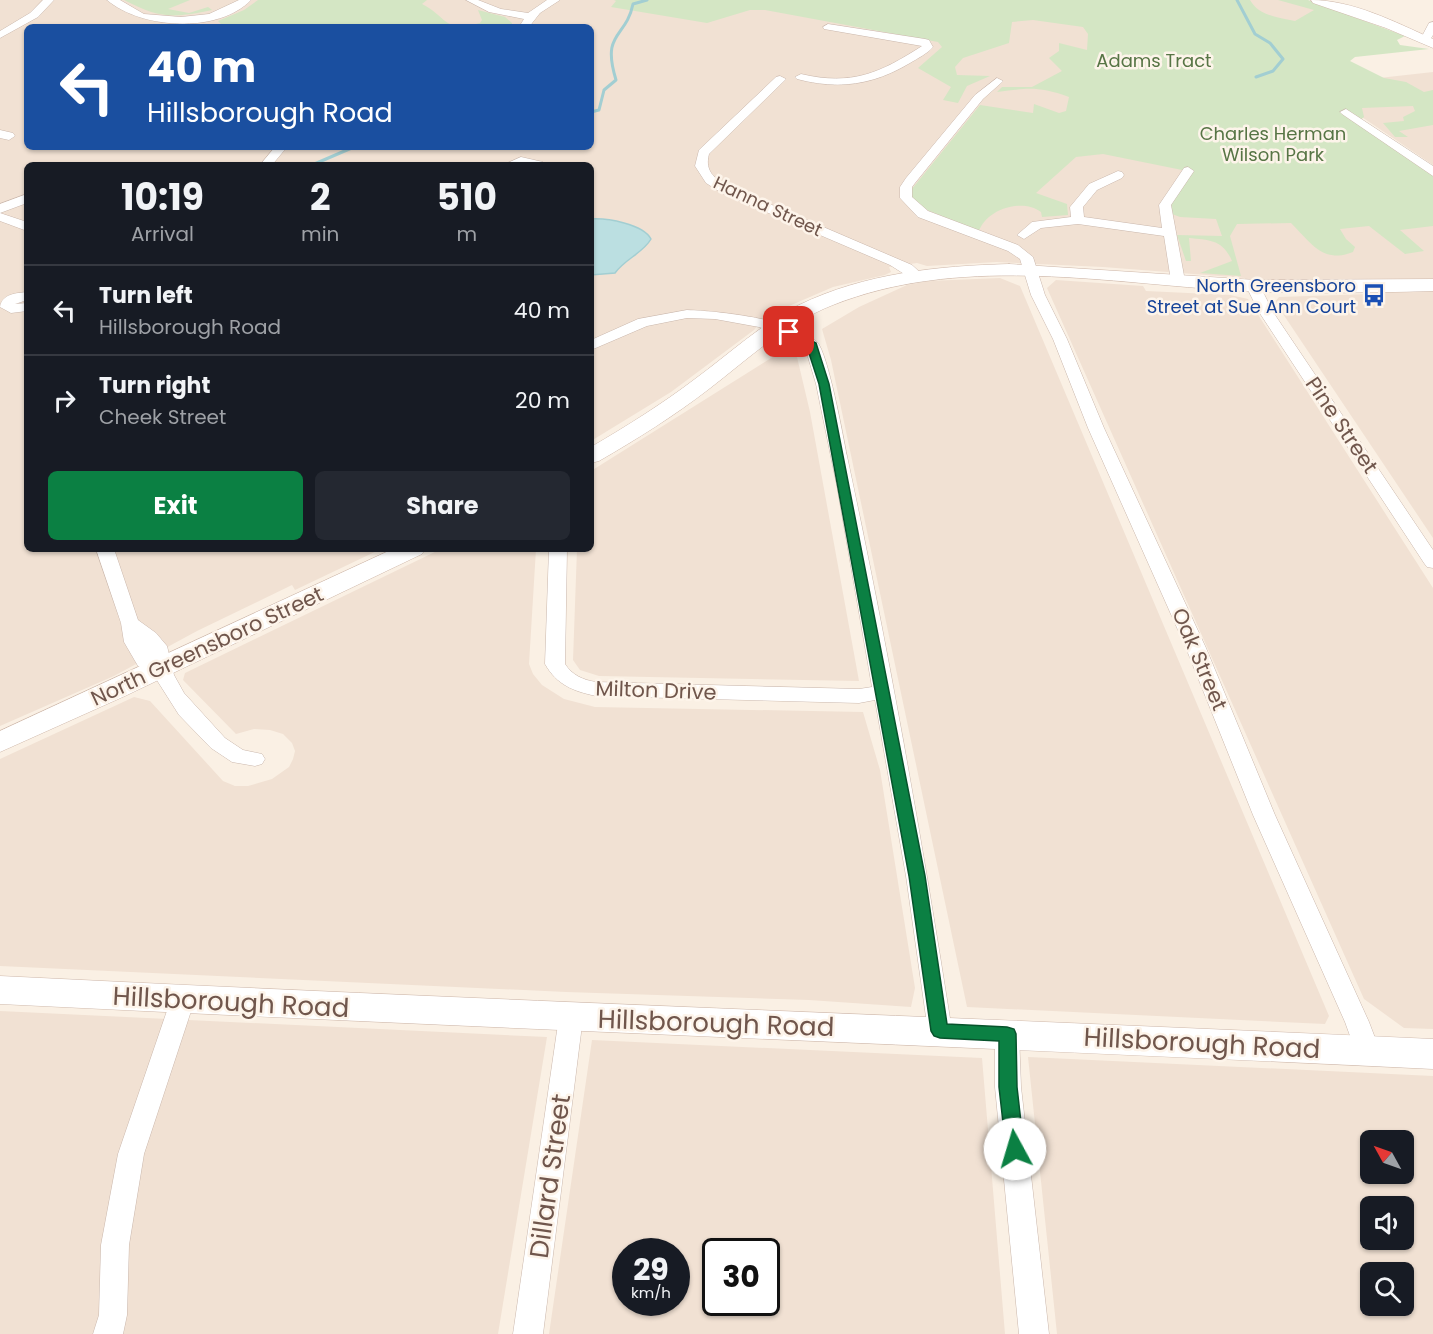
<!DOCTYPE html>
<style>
:root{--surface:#171b24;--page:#242831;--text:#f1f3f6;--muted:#9ea1a6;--line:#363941;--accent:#0b8043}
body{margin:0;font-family:Poppins,sans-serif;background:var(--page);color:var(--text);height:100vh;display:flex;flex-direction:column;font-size:22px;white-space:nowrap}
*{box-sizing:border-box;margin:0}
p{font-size:20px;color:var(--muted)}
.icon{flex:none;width:33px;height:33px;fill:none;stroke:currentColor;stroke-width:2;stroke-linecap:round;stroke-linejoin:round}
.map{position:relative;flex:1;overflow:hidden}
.sheet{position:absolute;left:24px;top:162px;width:570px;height:390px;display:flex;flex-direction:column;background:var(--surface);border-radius:9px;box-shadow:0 2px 4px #0004}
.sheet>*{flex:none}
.top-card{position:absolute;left:24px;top:24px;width:570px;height:126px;border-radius:9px;box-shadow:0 2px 4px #0004;background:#1a4fa0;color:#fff;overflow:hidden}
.needle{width:39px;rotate:310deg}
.buttons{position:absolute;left:1360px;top:1130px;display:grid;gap:12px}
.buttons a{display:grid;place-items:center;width:54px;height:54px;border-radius:9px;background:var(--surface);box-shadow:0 2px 4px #0004;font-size:30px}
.speed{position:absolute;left:612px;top:1238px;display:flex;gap:12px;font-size:30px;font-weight:700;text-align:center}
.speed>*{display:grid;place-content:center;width:78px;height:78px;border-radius:50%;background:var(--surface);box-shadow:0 2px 4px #0004;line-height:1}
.speed small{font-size:15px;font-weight:400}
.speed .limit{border:3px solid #111;border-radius:9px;background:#fff;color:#111}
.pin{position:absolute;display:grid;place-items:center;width:51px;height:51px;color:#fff;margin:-26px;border-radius:12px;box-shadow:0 3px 9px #0006}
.me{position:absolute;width:66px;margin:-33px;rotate:354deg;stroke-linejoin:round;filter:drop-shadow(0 0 4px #0008)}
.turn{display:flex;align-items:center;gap:21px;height:126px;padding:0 24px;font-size:27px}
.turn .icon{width:78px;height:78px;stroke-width:2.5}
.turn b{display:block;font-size:42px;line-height:51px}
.eta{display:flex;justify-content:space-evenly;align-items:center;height:102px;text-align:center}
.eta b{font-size:36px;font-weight:700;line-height:42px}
.button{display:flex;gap:12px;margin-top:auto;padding:12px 24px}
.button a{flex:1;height:69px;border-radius:9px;background:var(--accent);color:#fff;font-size:24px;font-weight:700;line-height:69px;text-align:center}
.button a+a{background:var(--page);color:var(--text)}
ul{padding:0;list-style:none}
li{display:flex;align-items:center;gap:18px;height:90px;padding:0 24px;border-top:2px solid var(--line)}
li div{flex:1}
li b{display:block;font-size:22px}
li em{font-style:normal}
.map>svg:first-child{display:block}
.residential{fill:#f1e1d3;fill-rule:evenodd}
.green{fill:#d4e6c4}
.water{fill:#bbdfe1;stroke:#a2ced2;stroke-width:1.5}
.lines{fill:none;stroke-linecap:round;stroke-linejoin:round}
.stream{stroke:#a2ced2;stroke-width:3}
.street-casing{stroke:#cab7ac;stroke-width:1}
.secondary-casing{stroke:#cfb9ac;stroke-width:1}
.street{fill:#fff;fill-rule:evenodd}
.secondary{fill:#fff;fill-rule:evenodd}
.route{fill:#0b8043;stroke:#07532c;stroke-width:1.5}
.labels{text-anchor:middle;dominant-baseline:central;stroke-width:5;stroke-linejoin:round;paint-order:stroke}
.far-park-label{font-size:18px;fill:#577545;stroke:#fdf4ea}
.far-street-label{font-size:18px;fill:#70564c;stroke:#fdf4ea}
.far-transit-label{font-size:18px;fill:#164399;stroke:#fdf4ea;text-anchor:end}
.street-label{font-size:21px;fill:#70564c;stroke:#fdf4ea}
.near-street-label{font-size:26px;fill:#70564c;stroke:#fdf4ea}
</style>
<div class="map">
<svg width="1433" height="1334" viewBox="0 0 1433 1334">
<rect width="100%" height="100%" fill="#faf0e4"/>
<g class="residential">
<path d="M0,0H707L1001,13L1096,24L1090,110L1181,132L1433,219V538L1275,302L1279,297L1370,294L1359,287L1248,286L1245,278L1103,267L997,262L927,266L917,263L889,267L891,272L885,275L833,287L766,316L754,330L671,392L591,441V165H27V549H381L295,590L292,585L197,631L114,676L0,726ZM27,27H591V147H27Z"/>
<path d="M1244,0H1306L1331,9L1259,36Z"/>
<path d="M1433,72V165L1350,109L1370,79Z"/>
<path d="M1000,278L1020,286L1329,1016L1325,1024L967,1007L831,360L822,329L859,307L907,285L928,281Z"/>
<path d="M1056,280L1143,286L1146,291L1230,295L1248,299L1433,588V1029L1404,1028L1364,999L1047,288Z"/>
<path d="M787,348L797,357L810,412L859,681L599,676L580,670L573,660L577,549H591V471Z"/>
<path d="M441,549H536L529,664L533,674L542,685L564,699L595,707L863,712L880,770L915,988L911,1007L809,1000L566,992L0,966V759L134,697L150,701L223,781L235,786H248L272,779L289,767L293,759L295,751L292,743L283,734L270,730L254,729L236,734L183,680L185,673Z"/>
<path d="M0,1011L547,1037L498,1334H0Z"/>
<path d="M592,1040L982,1058L1005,1334H549ZM626,1251H676V1302H626ZM716,1251H766V1302H716Z"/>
<path d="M1028,1057L1433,1076V1334H1057ZM1371,1140H1404V1173H1371ZM1371,1206H1404V1239H1371ZM1371,1272H1404V1305H1371Z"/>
</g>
<g class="green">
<path d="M124,0H190L168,9L189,13L208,7L212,10C174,18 160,19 124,0Z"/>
<path d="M258,0H427L422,4C449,18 443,33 480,23L482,20L478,10L505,17L512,23V27H224L218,21L244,10Z"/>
<path d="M614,0H1250C1259,16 1278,17 1295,21L1314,10L1278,0H1308L1405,36L1397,40L1400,45L1429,49L1355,57L1350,61L1384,78L1406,82L1424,92L1433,90V125L1399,131L1408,137H1395L1383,123L1404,121L1403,117L1415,111L1413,106L1362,108L1364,117L1358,122L1433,176V226L1400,230L1424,251L1405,254L1369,226L1340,229L1346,239L1355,247L1353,252C1323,264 1311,243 1291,223L1237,224L1230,236L1241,276L1200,273L1232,261C1223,240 1210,240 1189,238L1191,261H1186L1177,235L1222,236L1216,219L1180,217L1172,214L1169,205L1187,171L1103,154L1076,157L1036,193L1067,204L1068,215L1042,217L1041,212C1022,198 987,209 979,231L917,206L907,195L980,105L1033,113L1034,104L1059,113L1066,111L1069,97C1038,86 1028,88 997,92L1002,87H1032L1062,71L1049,58L1059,51V43L1087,50L1088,34L1083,27L1033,20L1012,22L1009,43L963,58L955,67L957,75L990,76L967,86L958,103L943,100L951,87L918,68L942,47L938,42L765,10H750L707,23L611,7L616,1Z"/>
</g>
<path class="water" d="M591,219C607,218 643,224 651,239C643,253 625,259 615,273L591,275Z"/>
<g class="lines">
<g class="stream">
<path d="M1237,0L1255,34L1270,43L1283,59L1273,71L1256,77"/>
<path d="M591,112L599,110L604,90L616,80C601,31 626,39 633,4L647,0"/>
<path d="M312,165L354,147"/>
</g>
<g class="street-casing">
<g id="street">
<path d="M43,0H54L38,17L0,38V31L30,13Z"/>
<path d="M107,0H120L144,14L181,17L209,14L239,0H251C218,34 141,29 107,0Z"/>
<path d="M466,0H478L501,9L528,13L547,0H560L540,13L529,27H519L524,19L489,12Z"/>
<path d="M1433,22V35L1430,40L1421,42L1420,40L1429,23Z"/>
<path d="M828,24L925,39L929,40L933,47C927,54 918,58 910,63C873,85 839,90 797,79L795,77L801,74C852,86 880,73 922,46L824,29L823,27Z"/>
<path d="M780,76L786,79L784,81L709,154C704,172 716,180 730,187L912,265L924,276L922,279H912L890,265L722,193L706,183L695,166L699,150L776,77Z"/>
<path d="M997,78L1003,81L1001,83L983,99L915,183L912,187V197L928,211L1018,245L1033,257L1045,295L1067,339L1104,428L1206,648L1275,815L1369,1022L1380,1051L1376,1058L1367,1062L1358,1058L1345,1022L1253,815L1186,648L1088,428L1053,339L1031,295L1020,259L1008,251L918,217L900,198V187L906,178L975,95Z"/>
<path d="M1346,109L1433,166V176L1342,114L1340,112Z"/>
<path d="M0,130L13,133L15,136L9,140L0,138Z"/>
<path d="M275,147H287L272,165H260Z"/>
<path d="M521,157L543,162L545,165H503Z"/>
<path d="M1188,167L1194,171L1171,205L1185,281L1183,284L1178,285L1171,281L1164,236L1078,224L1041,228L1024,239L1017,235L1032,222L1071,217L1070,207L1089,184L1118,171L1122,172L1124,175L1122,178L1097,190L1083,207L1084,217L1162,228L1159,205L1184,168Z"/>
<path d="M27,194V203L0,213V204Z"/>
<path d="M0,213L27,222V231L0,221Z"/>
<path d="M1253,282L1260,286L1273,312L1433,550V568L1427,567L1424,563L1259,312L1246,286Z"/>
<path d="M27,292V300L15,304L27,303V311L11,313L0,307C2,294 16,293 27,292Z"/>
<path d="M687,310C718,311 795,319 817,342C828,353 843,436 847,456C888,646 922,839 952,1031L949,1038L940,1041L931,1038L928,1031L906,876L875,700L859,703L596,696C573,691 557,685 545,664L549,549H567L565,664C572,675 583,680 596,682L859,689L872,687L837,486L816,384L805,347L795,340L759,327L715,319L687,318L647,326L591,350V340L638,319Z"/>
<path d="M96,549H114L138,620L156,633L167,646L174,675L184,693L225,738L243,750L262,754L265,759L262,764L255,766L232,762L211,748L179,715L153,674L138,666L124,642L121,623Z"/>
<path d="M183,989L192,992L195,999L144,1154L129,1245L127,1315L123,1334H93L99,1315L101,1245L118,1154L171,999L174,992Z"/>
<path d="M571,1007L580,1010L583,1017L543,1334H513L559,1017L562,1010Z"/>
<path d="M1007,1024L1016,1027L1019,1034L1021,1087L1049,1334H1019L995,1087V1034L998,1027Z"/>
</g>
</g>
<g class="secondary-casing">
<g id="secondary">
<path d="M1311,0C1353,0 1395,22 1433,39V48L1386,28L1313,3Z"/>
<path d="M1009,264L1256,280L1433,279V291C1363,293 1294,294 1224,290C1095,281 957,256 833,305C786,323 748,359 709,389C674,416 637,439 599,461L591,463V447C627,426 662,404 695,379C729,354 761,324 799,305C865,273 938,266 1009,264Z"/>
<path d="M393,549H425L422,554L125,696L0,752V731Z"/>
<path d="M0,976C478,1000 955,1017 1433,1039V1069C955,1046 478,1028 0,1004Z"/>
</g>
</g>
<use href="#street" class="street"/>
<use href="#secondary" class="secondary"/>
</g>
<path class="route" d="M789,329L816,343L829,384L925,876L947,1024L1007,1027L1014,1029L1016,1034L1017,1087L1024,1149L1021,1155L1015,1157L1008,1155L1006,1149L999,1087V1041L940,1038L934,1036L931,1031L909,876L819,384L807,347L785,335L784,332Z"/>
<defs>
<g id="bus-bare" transform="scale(1.8)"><path d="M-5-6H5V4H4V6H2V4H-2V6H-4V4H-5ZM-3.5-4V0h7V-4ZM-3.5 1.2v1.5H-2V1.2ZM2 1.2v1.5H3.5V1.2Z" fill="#1a4fb4" stroke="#fdf4ea" stroke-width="2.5" paint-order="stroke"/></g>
</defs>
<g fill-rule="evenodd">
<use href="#bus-bare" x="1374" y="295"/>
</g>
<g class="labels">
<g class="far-park-label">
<text x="1154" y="60">Adams Tract</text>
<text x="1273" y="133">Charles Herman<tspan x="1273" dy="21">Wilson Park</tspan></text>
</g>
<g class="far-street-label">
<text transform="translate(768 206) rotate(25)">Hanna Street</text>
</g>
<g class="far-transit-label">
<text x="1356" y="285">North Greensboro<tspan x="1356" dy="21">Street at Sue Ann Court</tspan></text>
</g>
<g class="street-label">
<text transform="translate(1342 425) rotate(56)">Pine Street</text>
<text transform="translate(207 646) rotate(-25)">North Greensboro Street</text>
<text transform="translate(1200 659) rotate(67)">Oak Street</text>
<text transform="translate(656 690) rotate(2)">Milton Drive</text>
</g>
<g class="near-street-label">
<text transform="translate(231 1002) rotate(3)">Hillsborough Road</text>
<text transform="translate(716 1023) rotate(2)">Hillsborough Road</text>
<text transform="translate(1202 1043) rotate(3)">Hillsborough Road</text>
<text transform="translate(550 1176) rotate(-82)">Dillard Street</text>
</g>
</g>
</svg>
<div class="buttons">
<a><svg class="needle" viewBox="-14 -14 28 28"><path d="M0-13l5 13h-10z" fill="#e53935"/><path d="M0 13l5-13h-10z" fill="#9ea1a6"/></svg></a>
<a><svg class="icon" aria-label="sound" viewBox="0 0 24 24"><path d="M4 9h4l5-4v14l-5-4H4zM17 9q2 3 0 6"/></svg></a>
<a><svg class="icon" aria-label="search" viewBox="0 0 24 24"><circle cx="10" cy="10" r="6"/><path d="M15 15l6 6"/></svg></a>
</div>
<div class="speed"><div>29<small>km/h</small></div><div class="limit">30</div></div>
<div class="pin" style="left:789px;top:332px;background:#d93025"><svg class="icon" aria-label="arrive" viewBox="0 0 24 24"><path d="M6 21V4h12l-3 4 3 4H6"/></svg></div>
<svg class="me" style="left:1015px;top:1149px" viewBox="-20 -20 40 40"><circle r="19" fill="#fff"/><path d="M0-13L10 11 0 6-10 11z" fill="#0b8043"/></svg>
<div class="top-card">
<div class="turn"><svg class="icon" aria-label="left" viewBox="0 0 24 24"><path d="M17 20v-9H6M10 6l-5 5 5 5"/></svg><div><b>40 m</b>Hillsborough Road</div></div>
</div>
<section class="sheet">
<div class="eta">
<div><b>10:19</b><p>Arrival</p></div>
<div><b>2</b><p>min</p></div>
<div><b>510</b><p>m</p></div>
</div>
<ul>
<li><svg class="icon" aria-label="left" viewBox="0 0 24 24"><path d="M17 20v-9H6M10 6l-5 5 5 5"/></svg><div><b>Turn left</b><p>Hillsborough Road</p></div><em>40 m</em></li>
<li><svg class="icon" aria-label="right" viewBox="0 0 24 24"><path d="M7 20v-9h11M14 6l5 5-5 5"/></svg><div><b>Turn right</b><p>Cheek Street</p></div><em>20 m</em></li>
</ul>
<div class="button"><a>Exit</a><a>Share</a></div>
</section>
</div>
